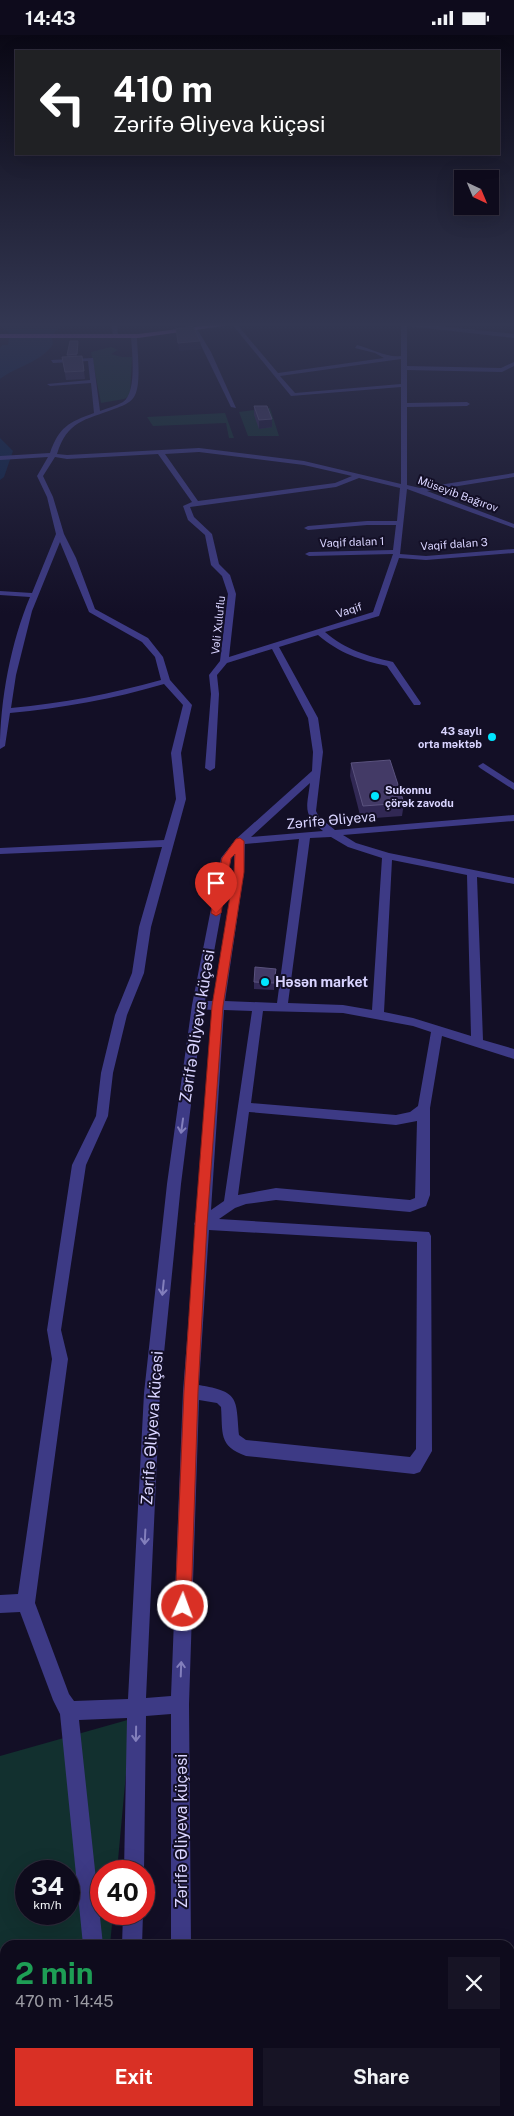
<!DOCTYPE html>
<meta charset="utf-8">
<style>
:root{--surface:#0e0b1c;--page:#171425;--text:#f1f3f6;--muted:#9b9ba3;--line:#2e2b3b;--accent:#d93025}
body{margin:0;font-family:"Public Sans",sans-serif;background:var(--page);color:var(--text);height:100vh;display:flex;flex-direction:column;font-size:19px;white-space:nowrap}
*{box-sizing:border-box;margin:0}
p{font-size:16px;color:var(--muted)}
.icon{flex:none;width:28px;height:28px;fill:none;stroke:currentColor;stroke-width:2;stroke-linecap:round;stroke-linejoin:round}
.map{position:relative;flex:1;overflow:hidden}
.details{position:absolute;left:0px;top:1905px;width:515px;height:176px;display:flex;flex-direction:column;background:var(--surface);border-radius:15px 15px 0 0;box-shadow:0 5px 20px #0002,0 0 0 1px var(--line)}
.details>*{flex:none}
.guide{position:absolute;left:15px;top:15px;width:485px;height:105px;border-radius:0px;box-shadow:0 5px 20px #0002,0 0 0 1px var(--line);background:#202124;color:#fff;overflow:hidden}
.needle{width:32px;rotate:136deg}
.fabs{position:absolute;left:454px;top:135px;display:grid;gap:10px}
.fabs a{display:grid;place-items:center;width:45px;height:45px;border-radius:0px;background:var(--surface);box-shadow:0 5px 20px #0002,0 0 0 1px var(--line);font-size:25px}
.speed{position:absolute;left:15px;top:1825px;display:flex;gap:10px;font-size:25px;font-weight:700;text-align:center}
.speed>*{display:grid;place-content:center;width:65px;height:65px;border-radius:50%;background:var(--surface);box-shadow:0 5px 20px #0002,0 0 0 1px var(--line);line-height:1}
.speed small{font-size:12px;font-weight:400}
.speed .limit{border:8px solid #d22;background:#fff;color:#111}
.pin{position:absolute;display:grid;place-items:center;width:42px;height:42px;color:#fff;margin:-51px -21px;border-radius:50% 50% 50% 0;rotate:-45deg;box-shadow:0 0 5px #0007}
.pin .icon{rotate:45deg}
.me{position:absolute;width:55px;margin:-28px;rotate:2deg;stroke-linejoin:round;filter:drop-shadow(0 0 4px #0008)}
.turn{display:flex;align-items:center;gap:18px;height:105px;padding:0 15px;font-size:22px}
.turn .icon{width:65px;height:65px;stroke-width:2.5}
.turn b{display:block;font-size:35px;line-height:42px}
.round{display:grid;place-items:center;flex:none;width:52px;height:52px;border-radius:0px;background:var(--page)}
.summary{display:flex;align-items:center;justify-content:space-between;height:85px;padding:0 15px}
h1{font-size:30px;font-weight:700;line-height:38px;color:#1e9e55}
.action{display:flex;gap:10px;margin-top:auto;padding:10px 15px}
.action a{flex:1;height:58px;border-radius:0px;background:var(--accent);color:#fff;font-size:20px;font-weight:700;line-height:58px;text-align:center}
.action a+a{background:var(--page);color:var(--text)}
.status{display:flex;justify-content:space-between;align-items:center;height:35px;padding:0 25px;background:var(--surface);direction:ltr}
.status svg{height:14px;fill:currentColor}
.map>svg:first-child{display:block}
.green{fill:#12302f;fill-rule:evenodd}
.water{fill:#0c2248}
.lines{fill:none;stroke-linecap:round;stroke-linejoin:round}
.minor{fill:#3d3a85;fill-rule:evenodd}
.major{fill:#c25bff;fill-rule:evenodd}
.wall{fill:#312854}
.shaded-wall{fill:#1d163a}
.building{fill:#433a66;stroke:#5a527e}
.oneway{stroke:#837fbc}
.route{fill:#d93025;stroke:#8d1f18}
.poi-dot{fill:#00e5ff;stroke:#130f26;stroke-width:2}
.labels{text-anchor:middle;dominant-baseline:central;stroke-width:4;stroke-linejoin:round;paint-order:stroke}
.far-street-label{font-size:11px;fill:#d9d4ff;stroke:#130f26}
.far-poi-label{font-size:11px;font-weight:bold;fill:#d9d4ff;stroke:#130f26;text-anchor:end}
.street-label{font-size:14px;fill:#d9d4ff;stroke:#130f26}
.poi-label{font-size:14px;font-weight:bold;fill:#d9d4ff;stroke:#130f26;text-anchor:start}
.near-street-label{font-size:16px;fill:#d9d4ff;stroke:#130f26}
</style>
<div class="status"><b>14:43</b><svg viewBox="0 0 49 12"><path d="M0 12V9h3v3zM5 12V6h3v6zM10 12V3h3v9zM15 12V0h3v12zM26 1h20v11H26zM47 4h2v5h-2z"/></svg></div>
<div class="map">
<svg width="514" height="2081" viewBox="0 0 514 2081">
<rect width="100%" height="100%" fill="#130f26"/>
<g class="green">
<path d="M111,312L118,315L111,319L122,322H132L130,361L124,364L101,368L91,317Z"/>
<path d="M270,373L279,401H248L239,377Z"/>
<path d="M225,378L234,403H229L226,388L153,391L147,382Z"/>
<path d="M131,1684L117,1836H101V1879H113L110,1910H5V2076H95V2081H0V1721ZM26,1836H69V1879H26Z"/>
</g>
<g class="water">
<path d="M2,287H68L55,297L52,304L53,309C40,328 17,331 0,344V313L2,310H8L10,298L0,291Z"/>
<path d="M0,403L13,416L4,442L0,445Z"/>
</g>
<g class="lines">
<g class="minor">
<path d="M111,287H117L118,302L113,301Z"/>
<path d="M230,287H235L278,338L384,323L375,318L355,313L357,310C372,314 388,323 401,321V287L514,299V303L407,291V331L501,333L514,327V331L502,337L407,335V368L467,367L470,369L467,371L407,372V450L420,453L514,438V442L427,456L514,489V493L407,454L400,519L426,521L514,514V518L426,525L399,523L379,581L325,597C346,615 367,621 393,627L421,668L420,670H414L387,631C360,625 339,618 318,600L279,612L318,683L323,717L316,776L319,782L335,795L514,780V786L343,800L356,808L389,818L514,843V849L477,842L483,1005L514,1014V1024L442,1001L430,1073V1160L426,1171L410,1177L276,1165L246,1169L235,1173L219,1184L429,1197L431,1201L432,1416L420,1437L414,1439L246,1421C218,1411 223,1398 221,1372L217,1368L199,1365L189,1669L191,1910H171V1679L146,1681L144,1837L124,1836L127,1683L79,1685L103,1910H83L60,1679L53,1665L20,1577L0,1578V1560L18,1559L52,1324L47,1295L72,1130L96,1081L101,1038L115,980L132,938L139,892L162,812L0,819V813L164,805L176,764L171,718L183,670L164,649C113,664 63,673 10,678L5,711L0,714C0,665 11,607 30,562L0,560V556L32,558L56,499L47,462L37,441L48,422L0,425V421L50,418C59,392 69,387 94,378L91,348L50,351L47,349L90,345L88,326L53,328L51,325L93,323L100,376C107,373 116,371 123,367C137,358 132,317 131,301L134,299L137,301C137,316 142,350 134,362C129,369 122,371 114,374C85,385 67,386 57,419L67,420L199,413L304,426L401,449V352L291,361ZM401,324V349L295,358L280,341ZM199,417L304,430L352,441L335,448L198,466L165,419ZM158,419L192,467L183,471L188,485L205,500L211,530L222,541L228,559L220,626L209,640L211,659L205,733L210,736L215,733L219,659L217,640L227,628L272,614L308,683L313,717L312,736L236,804L221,823L192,970L167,1149L144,1358L128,1664L74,1666L69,1659L35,1568L68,1324L61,1295L86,1130L108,1081L113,1038L127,980L144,938L151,892L186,764L181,718L192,670L170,645L163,622L148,603L95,574L76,523L64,499L53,462L43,441L55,422L67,424ZM359,443L400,453L397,486H367L308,491L304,493L308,495L367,490H396L393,515L309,517L305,519L309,521L393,519L373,577L229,622L236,559L230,540L219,529L212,499L194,482L190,472L336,452ZM60,507L89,577L142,607L155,622L161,645C111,659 63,668 11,673L16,640L32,576ZM310,748C307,773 302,779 323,796L251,802ZM331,802L348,812L382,823L372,975L343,970L288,968L310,803ZM299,804L277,968L225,966L244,837L245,809ZM234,820V837L213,966H205L231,824ZM392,825L467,840L471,1001L413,983L384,977ZM203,974L212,975L196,1185L194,1189L196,1192L183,1356L171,1661L146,1663L160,1358L181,1149ZM224,975L252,976L224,1166L211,1175ZM263,976L343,978L413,991L431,997L418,1071L410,1077L396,1080L251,1068ZM249,1077L396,1090L417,1086L415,1163L410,1165L276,1153L238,1160ZM209,1195L417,1207L416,1414L410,1422L246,1405L239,1400C236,1362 239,1357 199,1350Z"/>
<path d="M193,294H197L211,317L236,373L231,372Z"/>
<path d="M483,728L514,748V755L480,733L478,731Z"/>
<path d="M123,1879H143L142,1910H122Z"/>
<path d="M99,2076H134L133,2081H99Z"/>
<rect x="165" y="2076" width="22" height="5"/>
</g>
<path class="major" d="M235,287H251L138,303H0V299H138Z"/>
</g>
<g class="wall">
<path d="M78,306L77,322L82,321L85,344L66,345L62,322H68L67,320Z"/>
<path d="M254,371L272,392L259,394L254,380Z"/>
<path d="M351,728L404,768L402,781L361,784L350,741Z"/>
<path d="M276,941L274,955L254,954V947Z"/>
</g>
<g class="shaded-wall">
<path d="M200,306L201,314L179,316L178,308Z"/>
<path d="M272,384V392L259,394V385Z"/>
</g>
<g class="building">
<path d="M193,291L200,306L178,308L176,294Z"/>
<path d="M70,306H78L77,319L67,320Z"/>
<path d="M82,321L84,336L65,337L62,322Z"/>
<path d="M254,371H267L272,384L259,385Z"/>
<path d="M390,725L404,768L363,771L351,728Z"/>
<path d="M255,932L276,934L274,948L254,947Z"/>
</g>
<defs><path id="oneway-shaft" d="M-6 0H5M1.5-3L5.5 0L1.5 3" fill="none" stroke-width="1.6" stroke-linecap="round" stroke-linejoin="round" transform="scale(1.25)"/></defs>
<g class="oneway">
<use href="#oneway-shaft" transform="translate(182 1091) rotate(98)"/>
<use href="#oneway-shaft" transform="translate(163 1253) rotate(96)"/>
<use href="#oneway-shaft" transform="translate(145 1502) rotate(93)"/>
<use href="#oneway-shaft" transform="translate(181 1634) rotate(-88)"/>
<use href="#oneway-shaft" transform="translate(136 1699) rotate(91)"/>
</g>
<linearGradient id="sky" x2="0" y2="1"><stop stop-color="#0a0815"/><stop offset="0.5" stop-color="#333752"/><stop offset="1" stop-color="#333752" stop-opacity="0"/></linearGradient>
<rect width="514" height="579" fill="url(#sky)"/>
<path class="route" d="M240,803L244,806V837L223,971L207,1189L198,1356L191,1571L189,1577L183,1579L178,1577L175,1571L184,1356L195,1189L212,971L234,837L235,819L231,823L221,878L216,881L211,878L222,823L236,804Z"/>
<g class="poi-dot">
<circle cx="492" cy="702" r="5"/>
<circle cx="375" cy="761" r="5"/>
<circle cx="265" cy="947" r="5"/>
</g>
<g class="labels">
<g class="far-street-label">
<text transform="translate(458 459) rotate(20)">Müseyib Bağırov</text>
<text transform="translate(352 507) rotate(-2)">Vaqif dalan 1</text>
<text transform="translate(454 509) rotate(-4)">Vaqif dalan 3</text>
<text transform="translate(349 575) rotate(-18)">Vaqif</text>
<text transform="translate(218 590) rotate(-84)">Vəli Xuluflu</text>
</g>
<g class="far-poi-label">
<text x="482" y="696">43 saylı<tspan x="482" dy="13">orta məktəb</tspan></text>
<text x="385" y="755" text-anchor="start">Sukonnu<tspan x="385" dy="13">çörək zavodu</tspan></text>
</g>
<g class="street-label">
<text transform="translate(331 785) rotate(-5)">Zərifə Əliyeva</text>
</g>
<g class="poi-label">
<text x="275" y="947">Həsən market</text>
</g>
<g class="near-street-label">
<text transform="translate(197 991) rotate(-81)">Zərifə Əliyeva küçəsi</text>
<text transform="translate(152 1393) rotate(-86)">Zərifə Əliyeva küçəsi</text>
<text transform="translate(181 1796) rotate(-90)">Zərifə Əliyeva küçəsi</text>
</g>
</g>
</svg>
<div class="fabs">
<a><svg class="needle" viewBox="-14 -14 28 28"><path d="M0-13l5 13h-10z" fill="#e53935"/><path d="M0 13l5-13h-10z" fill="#9b9ba3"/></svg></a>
</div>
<div class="speed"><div>34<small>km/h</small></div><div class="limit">40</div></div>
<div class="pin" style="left:216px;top:878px;background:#d93025"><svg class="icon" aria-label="arrive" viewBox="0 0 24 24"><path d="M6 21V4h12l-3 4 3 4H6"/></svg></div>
<svg class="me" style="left:183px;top:1571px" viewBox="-20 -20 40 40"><circle r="17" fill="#d93025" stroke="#fff" stroke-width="3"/><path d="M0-11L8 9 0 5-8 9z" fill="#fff"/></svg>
<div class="guide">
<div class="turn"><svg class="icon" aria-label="left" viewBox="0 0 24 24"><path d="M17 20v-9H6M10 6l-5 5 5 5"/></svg><div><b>410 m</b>Zərifə Əliyeva küçəsi</div></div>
</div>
<section class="details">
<div class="summary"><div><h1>2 min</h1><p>470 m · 14:45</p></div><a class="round"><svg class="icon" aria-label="close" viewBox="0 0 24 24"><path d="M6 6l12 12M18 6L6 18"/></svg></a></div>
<div class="action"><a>Exit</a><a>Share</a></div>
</section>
</div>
